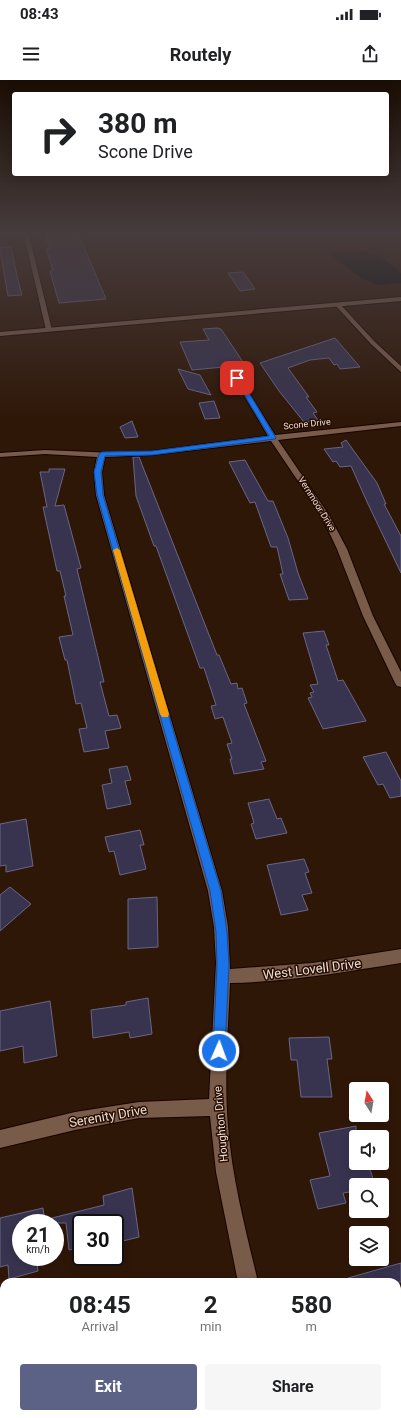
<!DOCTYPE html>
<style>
:root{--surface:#fff;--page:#f6f6f6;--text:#202124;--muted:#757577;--accent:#5b6286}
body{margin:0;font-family:Roboto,sans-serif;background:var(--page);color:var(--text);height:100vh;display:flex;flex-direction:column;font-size:15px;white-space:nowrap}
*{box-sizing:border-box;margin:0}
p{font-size:13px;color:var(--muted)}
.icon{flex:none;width:22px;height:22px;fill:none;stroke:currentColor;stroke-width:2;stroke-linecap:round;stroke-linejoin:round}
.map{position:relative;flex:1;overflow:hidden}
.details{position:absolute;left:0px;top:1198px;width:401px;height:140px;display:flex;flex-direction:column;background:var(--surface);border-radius:12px 12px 0 0;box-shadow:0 2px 10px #0003}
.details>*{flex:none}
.banner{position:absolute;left:12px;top:12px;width:377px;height:84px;border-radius:4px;box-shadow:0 2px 10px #0003;background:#fff;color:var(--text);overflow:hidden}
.needle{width:26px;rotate:349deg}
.fabs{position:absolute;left:349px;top:1002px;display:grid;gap:8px}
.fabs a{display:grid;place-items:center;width:40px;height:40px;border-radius:4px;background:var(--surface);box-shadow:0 2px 10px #0003;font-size:20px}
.speed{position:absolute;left:12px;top:1134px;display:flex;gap:8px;font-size:20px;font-weight:700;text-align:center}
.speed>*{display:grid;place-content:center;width:52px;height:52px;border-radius:50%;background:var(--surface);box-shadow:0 2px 10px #0003;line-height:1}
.speed small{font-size:10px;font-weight:400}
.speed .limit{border:2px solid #111;border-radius:6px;background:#fff;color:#111}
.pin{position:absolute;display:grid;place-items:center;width:34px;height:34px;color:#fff;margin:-17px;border-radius:8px;box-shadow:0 2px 6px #0006}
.me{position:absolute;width:44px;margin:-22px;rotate:2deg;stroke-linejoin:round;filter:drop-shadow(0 0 3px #0008)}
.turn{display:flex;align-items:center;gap:14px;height:84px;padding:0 20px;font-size:18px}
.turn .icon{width:52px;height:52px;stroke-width:2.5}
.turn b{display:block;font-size:28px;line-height:34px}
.eta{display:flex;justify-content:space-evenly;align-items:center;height:68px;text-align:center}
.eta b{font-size:24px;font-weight:700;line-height:28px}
.cta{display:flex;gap:8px;margin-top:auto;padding:8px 20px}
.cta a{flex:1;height:46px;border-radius:4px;background:var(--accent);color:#fff;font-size:16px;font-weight:700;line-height:46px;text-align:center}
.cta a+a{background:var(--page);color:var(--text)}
.status{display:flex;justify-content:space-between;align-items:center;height:28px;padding:0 20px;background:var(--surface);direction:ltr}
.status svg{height:11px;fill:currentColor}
header{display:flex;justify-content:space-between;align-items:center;height:52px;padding:0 20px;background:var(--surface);font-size:18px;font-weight:700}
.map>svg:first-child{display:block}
.water{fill:#010a0e}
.building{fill:#383450;stroke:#696684}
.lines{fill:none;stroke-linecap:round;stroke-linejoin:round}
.street-casing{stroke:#160300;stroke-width:2}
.secondary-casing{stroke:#160300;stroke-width:2}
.street{fill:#795b4a;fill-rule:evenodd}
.secondary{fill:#795b4a;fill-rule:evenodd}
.route{fill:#1a73e8;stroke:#114b97}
.slow{fill:#f59e0b}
.labels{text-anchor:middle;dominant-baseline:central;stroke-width:3;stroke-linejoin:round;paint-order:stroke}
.far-street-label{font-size:9px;fill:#eeddd3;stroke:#250d01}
.street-label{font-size:11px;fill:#eeddd3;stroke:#250d01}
.near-street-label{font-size:13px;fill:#eeddd3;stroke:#250d01}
</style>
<div class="status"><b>08:43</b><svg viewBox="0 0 49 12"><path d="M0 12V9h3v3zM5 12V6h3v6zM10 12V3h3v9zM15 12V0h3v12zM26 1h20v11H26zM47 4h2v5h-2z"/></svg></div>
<header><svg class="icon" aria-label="menu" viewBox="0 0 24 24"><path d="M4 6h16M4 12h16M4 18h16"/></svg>Routely<svg class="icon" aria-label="share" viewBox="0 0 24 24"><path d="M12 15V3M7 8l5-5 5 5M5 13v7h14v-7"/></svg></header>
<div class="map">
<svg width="401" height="1338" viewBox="0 0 401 1338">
<rect width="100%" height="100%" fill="#2f1708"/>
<path class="water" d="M364,171L381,176L401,193V203L378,205L361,198L332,176L334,173Z"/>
<g class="building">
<path d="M77,151L106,219L59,223L50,191L53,190L46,169H50L45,153Z"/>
<path d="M11,166L17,196L22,215L8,216L0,168Z"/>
<path d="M243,192L255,209L240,211L228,193Z"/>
<path d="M217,248L221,249L245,285L192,290L180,262L209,260L203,249Z"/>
<path d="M335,258L360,287L340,289L337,284L334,285L329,278L310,280L288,288L309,317H306L317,332L313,333L318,340L304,342L279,311L260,283Z"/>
<path d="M178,289L200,295L211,315L188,309Z"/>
<path d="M214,321L220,338L205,339L199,323Z"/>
<path d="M132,341L138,357L125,358L120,347Z"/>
<path d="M346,360L377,403L386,424H384L401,456V493L368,424L351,386L340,387L336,381L333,382L324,369L343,367L341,363Z"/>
<path d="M133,377H139L217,575H219L231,604L237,603L238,609L242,608L247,623L244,624L266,681L261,682L264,689L234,694L230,679H232L227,664L232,663L223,637L215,639L211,626L216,625L204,588H200L156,466H154L136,416Z"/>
<path d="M245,380L268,421H273L288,458L298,493L308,519L289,520L280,494H283L277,467H271L255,422L250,423L229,382Z"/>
<path d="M49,389H65L55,426L64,425L81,488L77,489L104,602H100L109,636L117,635L121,648L105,651L109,668L84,672L79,649L87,648L81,623L76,624L67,580H65L59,557L73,555L64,516H66L60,491H57L43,427H47L40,392H49Z"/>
<path d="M324,551L329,565H326L338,601L343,600L366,641L323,649L308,618L312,617L310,613L314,612L310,605L318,604L303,553Z"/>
<path d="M386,672L401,701V716L390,718L383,704L378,705L363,677Z"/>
<path d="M127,686L131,700L125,701L131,724L107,729L102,705L112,703L109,689Z"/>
<path d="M269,719L277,739L281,738L287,753L256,759L251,744L254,743L248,723Z"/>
<path d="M26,739L33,786L6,792V785L0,786V744Z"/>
<path d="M140,750L144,765H140L146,789L120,795L114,771L109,772L105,757Z"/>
<path d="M304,779L309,792L305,793L312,813L302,815L308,830L281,835L267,785Z"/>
<path d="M10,807L31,824L0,851V815Z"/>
<path d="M157,817L158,867L128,869V819Z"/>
<path d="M148,918L152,954L130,958L129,952L93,958L91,930L126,925V922Z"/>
<path d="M50,921L57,976L24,983L23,966L0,971V931Z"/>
<path d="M329,957L332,979H327L332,1017H301L297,980H291L289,958Z"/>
<path d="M356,1046V1083H368L375,1105H356V1111L343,1113L346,1123L318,1129L310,1100L330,1096L319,1053Z"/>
<path d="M132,1108L139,1157L115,1163V1143H81V1167L69,1170L66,1143H53L52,1138L104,1125L103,1116Z"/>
<path d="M43,1128L45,1143H21V1177H36L38,1191L9,1199L8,1185L0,1187V1138Z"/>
<path d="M401,1183V1202H348V1198Z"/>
</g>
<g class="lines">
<g class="street-casing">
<g id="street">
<path d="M23,151H28L52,250L51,251L46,250Z"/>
<path d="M335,223H339L375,262L401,286V292L371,264L335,225Z"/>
<path d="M237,296L240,298L275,355L401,342V346L278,360L329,435L347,469L373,536L401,592V607L397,606L395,603L363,536L337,469L321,435L271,361L152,375L105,377L102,392L104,415L222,811L228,847L230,889L312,883L401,869V883C344,892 288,902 230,903C228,951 224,998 228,1046C232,1099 246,1151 258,1202H238L216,1092L210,1036L139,1038L75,1050L0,1068V1050L75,1032L139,1022L209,1019L216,883L214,847L208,811L96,415L94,392L97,377L45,374L0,377V373L45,370L115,373L152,371L268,356L234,298Z"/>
<path d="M267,1334H287L289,1338H267Z"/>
</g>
</g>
<g class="secondary-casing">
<path id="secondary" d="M401,217V221L0,256V252Z"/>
</g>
<use href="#street" class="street"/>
<use href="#secondary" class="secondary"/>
</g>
<linearGradient id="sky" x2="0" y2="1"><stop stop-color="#1a0d04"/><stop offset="0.45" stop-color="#473c3d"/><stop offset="1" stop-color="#473c3d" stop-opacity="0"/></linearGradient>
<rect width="401" height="339" fill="url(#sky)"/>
<path class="route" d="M237,296L240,298L276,358L275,359L152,375L105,376L101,392L103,415L221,811L227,852L229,885L225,971L223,975L219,977L214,975L213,971L217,885L216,852L210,811L97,415L94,392L99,374L102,372L152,371L269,356L234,298Z"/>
<path class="slow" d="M117,468L120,470L169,634L168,637H162L160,634L113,470Z"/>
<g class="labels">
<g class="far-street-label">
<text transform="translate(307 344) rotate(-6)">Scone Drive</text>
<text transform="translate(317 424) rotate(58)">Vernmoor Drive</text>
</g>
<g class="street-label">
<text transform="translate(221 1044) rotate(-95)">Houghton Drive</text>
</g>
<g class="near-street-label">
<text transform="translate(312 889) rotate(-7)">West Lovell Drive</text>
<text transform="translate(108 1036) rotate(-10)">Serenity Drive</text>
</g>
</g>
</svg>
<div class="fabs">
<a><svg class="needle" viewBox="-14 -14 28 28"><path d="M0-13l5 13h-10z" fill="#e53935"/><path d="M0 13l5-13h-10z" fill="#757577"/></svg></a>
<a><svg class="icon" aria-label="sound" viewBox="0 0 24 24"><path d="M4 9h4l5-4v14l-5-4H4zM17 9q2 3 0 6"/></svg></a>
<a><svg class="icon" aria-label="search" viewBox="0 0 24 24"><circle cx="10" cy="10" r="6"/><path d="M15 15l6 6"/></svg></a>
<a><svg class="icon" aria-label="layers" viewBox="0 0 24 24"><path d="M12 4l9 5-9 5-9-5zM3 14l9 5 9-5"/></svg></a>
</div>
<div class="speed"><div>21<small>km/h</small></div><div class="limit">30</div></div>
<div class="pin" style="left:237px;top:298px;background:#d93025"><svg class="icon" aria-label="arrive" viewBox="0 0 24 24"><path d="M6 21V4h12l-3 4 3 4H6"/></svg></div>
<svg class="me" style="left:219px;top:971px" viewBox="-20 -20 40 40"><circle r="17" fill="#1a73e8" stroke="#fff" stroke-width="3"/><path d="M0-11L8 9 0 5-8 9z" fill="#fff"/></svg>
<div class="banner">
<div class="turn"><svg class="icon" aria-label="right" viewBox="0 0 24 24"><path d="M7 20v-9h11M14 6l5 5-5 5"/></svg><div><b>380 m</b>Scone Drive</div></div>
</div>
<section class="details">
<div class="eta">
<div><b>08:45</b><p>Arrival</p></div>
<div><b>2</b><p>min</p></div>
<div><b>580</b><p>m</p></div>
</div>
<div class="cta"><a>Exit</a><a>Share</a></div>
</section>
</div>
